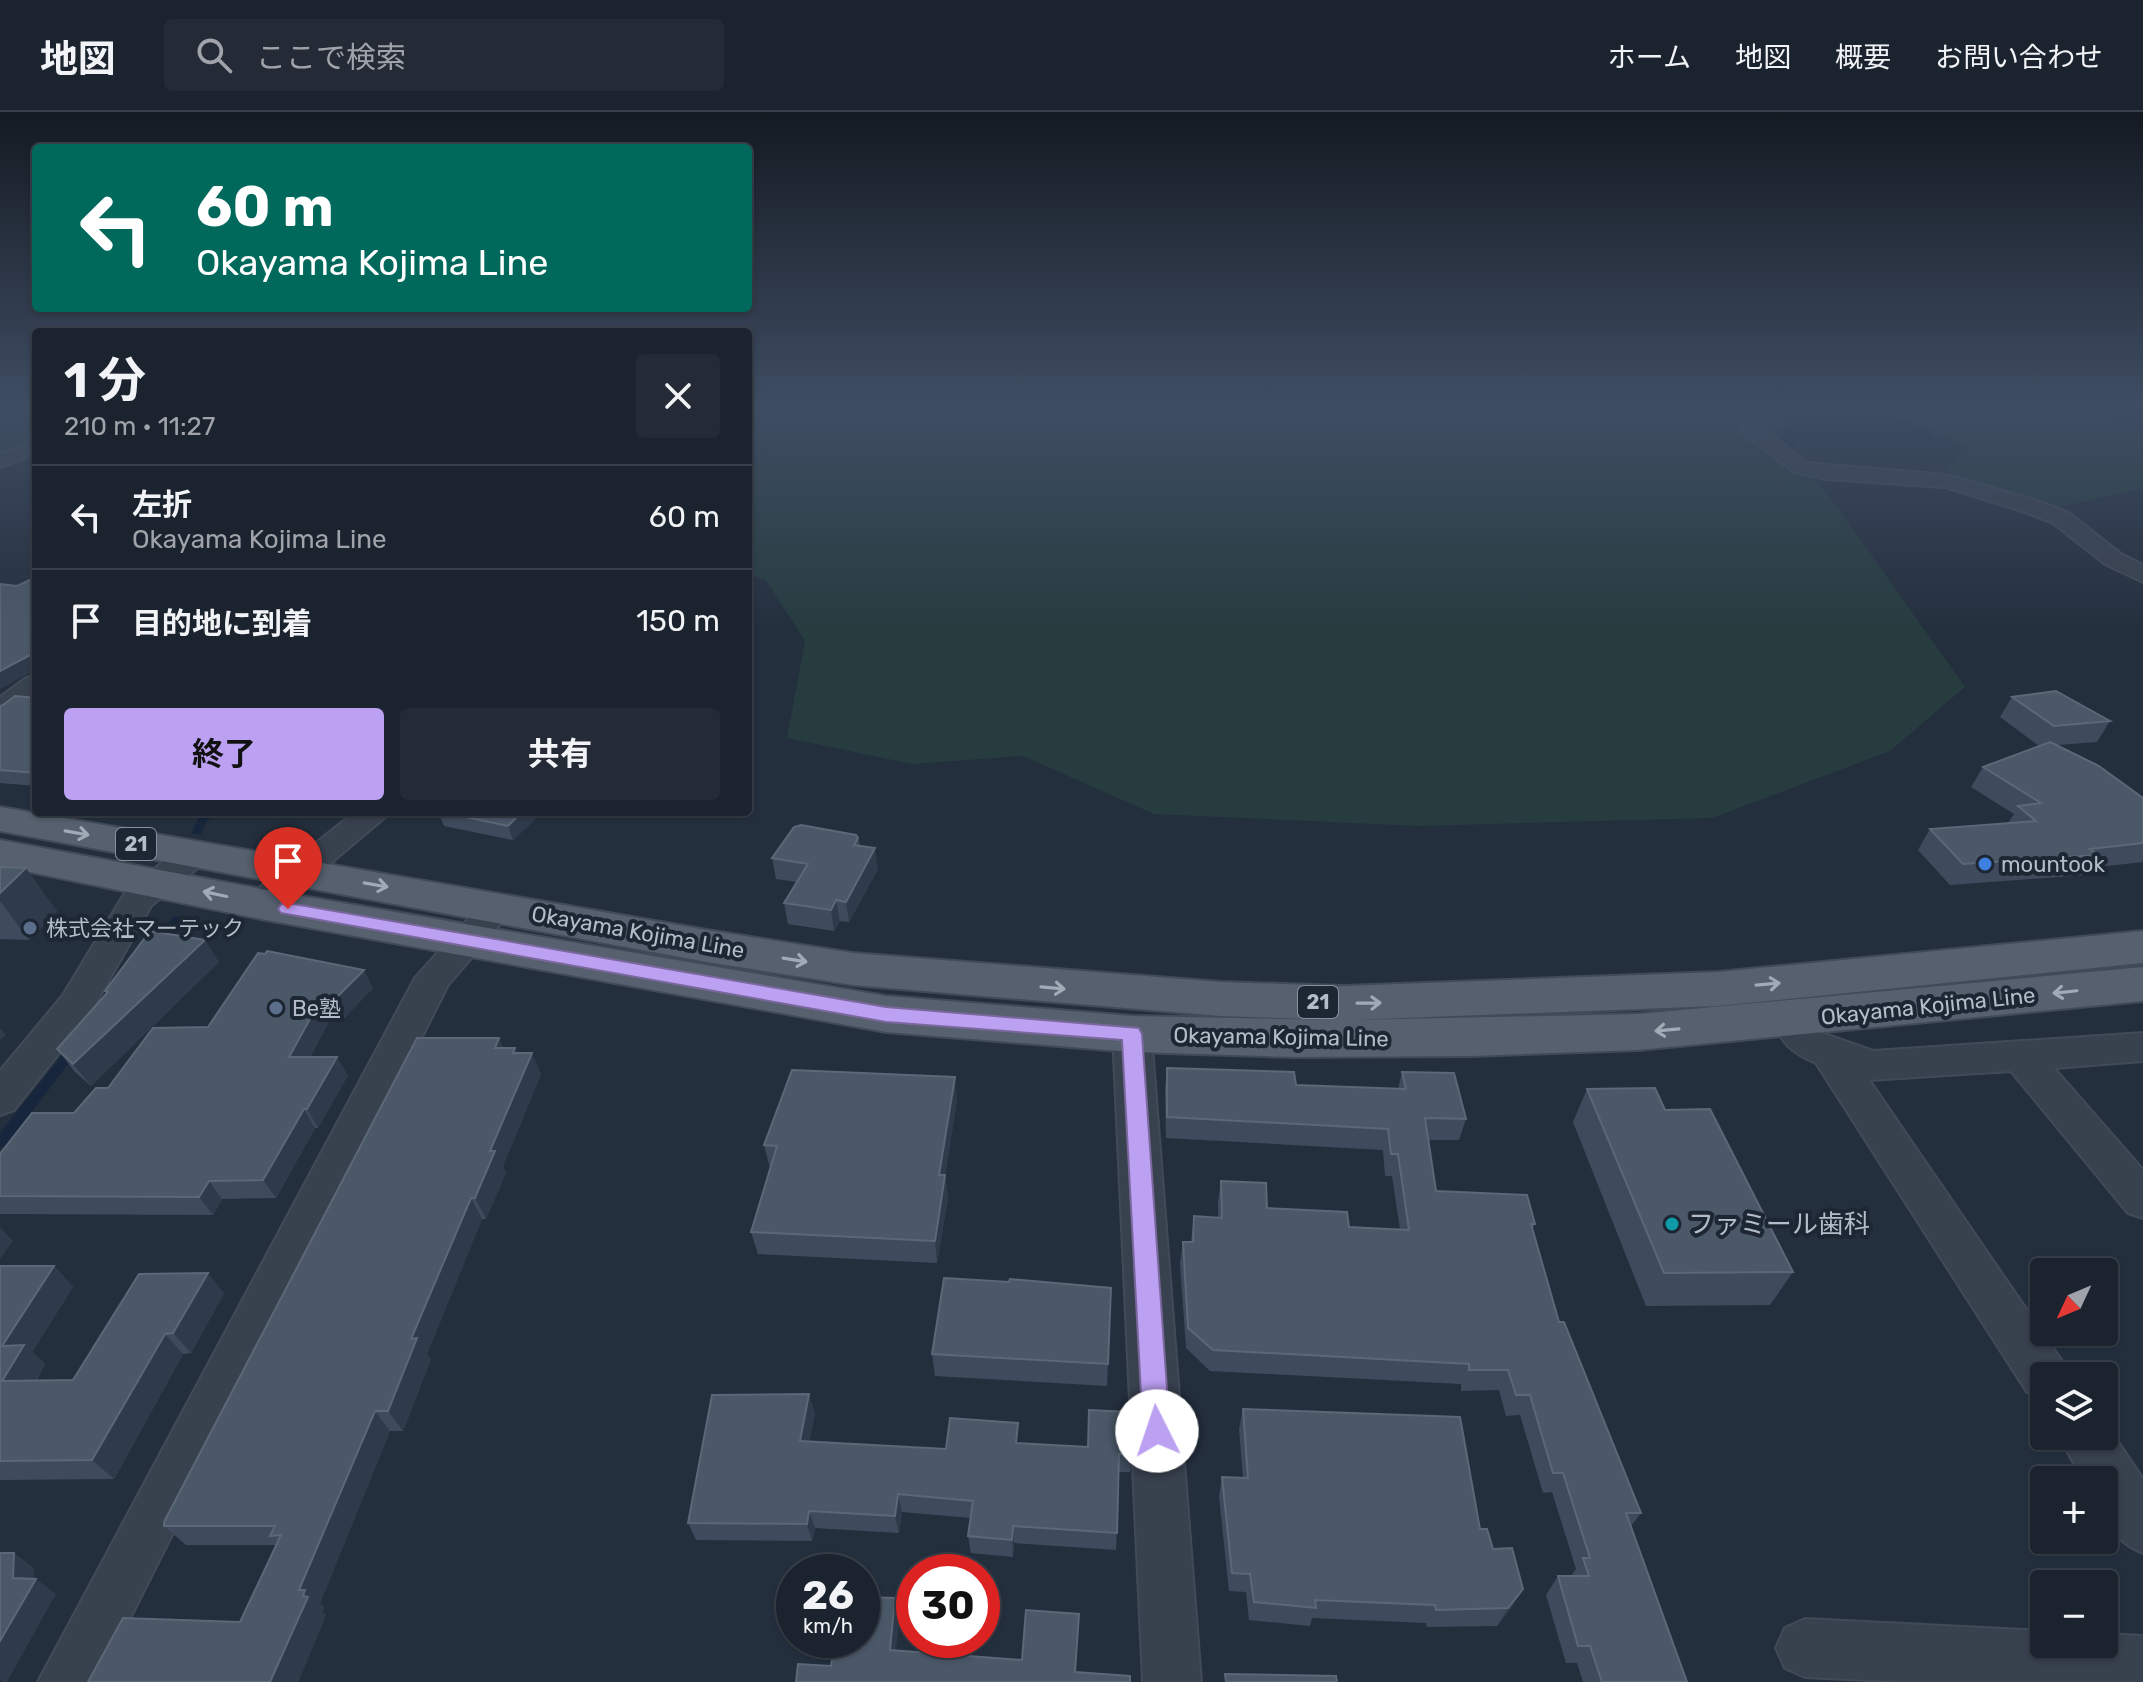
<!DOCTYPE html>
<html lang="ja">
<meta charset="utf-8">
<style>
:root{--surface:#1b232e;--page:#242b36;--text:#f1f3f6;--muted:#a0a4aa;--line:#39404a;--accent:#bca0f2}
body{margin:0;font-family:Rubik,"Noto Sans JP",sans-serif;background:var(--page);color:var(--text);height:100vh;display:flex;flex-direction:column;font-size:30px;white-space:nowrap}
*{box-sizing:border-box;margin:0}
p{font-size:26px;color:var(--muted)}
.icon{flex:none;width:44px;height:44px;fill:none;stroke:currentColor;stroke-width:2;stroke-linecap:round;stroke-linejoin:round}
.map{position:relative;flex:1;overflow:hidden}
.panel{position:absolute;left:32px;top:216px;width:720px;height:488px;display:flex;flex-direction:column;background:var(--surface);border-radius:8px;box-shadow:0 2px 6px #0004,0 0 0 2px var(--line)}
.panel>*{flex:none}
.hud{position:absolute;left:32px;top:32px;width:720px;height:168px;border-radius:8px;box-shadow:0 2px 6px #0004,0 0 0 2px var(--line);background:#00695c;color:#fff;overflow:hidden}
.needle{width:52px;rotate:226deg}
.tools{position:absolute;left:2030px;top:1146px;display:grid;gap:16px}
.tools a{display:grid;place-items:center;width:88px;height:88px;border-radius:8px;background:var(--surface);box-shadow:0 2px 6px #0004,0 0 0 2px var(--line);font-size:40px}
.speed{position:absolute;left:776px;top:1442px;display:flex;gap:16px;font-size:40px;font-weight:700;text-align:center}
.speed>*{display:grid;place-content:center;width:104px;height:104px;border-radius:50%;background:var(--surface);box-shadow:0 2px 6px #0004,0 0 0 2px var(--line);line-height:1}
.speed small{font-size:20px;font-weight:400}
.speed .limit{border:12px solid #d22;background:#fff;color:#111}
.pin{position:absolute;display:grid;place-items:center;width:68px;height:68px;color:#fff;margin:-82px -34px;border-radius:50% 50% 50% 0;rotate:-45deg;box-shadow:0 0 8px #0007}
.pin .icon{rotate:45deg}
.me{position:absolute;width:88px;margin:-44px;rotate:356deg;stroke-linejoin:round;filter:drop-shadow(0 0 6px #0008)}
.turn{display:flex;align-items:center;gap:28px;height:168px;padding:0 32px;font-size:36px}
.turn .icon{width:104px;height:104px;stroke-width:2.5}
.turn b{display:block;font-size:56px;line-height:68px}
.round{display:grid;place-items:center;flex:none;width:84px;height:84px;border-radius:8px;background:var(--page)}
.summary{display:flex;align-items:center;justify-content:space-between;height:136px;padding:0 32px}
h1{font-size:48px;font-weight:700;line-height:60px}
.cta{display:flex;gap:16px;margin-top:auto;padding:16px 32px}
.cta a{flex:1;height:92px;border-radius:8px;background:var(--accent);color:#111;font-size:32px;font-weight:700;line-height:92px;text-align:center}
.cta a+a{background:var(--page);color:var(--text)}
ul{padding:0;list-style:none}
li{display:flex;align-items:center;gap:24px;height:104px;padding:0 32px;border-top:2px solid var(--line)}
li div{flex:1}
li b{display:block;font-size:30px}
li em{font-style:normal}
header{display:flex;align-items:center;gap:48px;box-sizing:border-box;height:112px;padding:0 40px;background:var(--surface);border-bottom:2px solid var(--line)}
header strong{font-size:38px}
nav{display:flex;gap:44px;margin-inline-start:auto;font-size:28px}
.search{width:560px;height:72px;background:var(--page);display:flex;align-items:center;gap:20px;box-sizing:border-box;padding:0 28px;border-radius:8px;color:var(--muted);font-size:30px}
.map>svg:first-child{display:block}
.green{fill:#263c3f}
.water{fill:#17263c}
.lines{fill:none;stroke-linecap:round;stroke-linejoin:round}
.stream{fill:#17263c;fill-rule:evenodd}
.street-casing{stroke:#414a57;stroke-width:4}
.primary-casing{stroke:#414a57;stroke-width:4}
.street{fill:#38414e;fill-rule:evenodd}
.primary{fill:#56606e;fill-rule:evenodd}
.wall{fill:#3f4b5c}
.shaded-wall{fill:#2f3b4b}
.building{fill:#4b5868;stroke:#5c6777;stroke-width:2}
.oneway{stroke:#a1aab7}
.route{fill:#bca0f2;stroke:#7a689d;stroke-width:2}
.shop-dot{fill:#3f7fe0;stroke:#1d2633;stroke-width:3}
.service-dot{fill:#5c6f8a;stroke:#1d2633;stroke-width:3}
.culture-dot{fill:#0f9aa8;stroke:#1d2633;stroke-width:3}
.labels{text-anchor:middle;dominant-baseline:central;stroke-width:8;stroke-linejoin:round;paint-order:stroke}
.shield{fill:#1d2633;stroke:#878f9c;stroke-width:2}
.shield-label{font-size:20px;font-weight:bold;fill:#b4bcc9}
.poi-label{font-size:22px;fill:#b4bcc9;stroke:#1d2633;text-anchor:start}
.street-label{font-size:22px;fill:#b4bcc9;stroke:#1d2633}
.near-poi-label{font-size:26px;fill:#b4bcc9;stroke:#1d2633;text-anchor:start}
</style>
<header>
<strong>地図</strong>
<div class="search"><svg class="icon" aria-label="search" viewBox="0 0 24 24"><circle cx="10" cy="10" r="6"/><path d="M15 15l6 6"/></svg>ここで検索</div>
<nav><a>ホーム</a><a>地図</a><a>概要</a><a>お問い合わせ</a></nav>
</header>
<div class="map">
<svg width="2143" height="1570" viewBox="0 0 2143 1570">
<rect width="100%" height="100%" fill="#242f3e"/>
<g class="green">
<path d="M0,297H36V342L0,354Z"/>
<path d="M748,297H1771L1783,310L1776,323L1838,396L1965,575L1890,639L1712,706L1418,714L1154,702L1023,644L912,652L787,626L805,529L765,467L748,463Z"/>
<path d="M1880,297H2071L2143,318V376L2050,397L1967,371L1945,357L1969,336L1897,300Z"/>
</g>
<path class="water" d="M1773,297C1816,297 1905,289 1934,328L1791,324L1796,335H1789L1779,323L1789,312Z"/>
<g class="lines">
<g class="stream">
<path d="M206,700H217L206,710L201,722H193L192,720L198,707Z"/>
<path d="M177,804L181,805L183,808L181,811L162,836H154L152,833L154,830L173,805Z"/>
<path d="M74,931L78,933L80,936L78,939L5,1035L0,1036V1021L70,933Z"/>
</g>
<g class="street-casing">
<g id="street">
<path d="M1750,311L1757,313L1808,351L1947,363L2038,389L2069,401L2121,442L2143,453V470L2105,452L2053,411L2022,399L1945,375L1827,367L1794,360L1743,321L1740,317L1743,313Z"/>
<path d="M36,329V342L0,355V342Z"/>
<path d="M36,564V585L10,604L0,606V585L26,566Z"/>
<path d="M355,700H391L273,800L261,803L249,800L244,792L249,784Z"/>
<path d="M194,732L206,735L210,742L206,749L151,794L89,903L14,998L0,1003V959L63,883L126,779L182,735Z"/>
<path d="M498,784L510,787L515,795L448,873L98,1570H38L415,866L486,787Z"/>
<path d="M1789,893L1802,897L1819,920L1873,939L2143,921V949L2054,956L2143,1058V1106L2128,1101L2011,959L1869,968L2061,1248L2069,1264H2044V1287L2027,1280L1816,951C1789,939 1785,933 1770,907L1776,897Z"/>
<path d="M1132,908L1146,912L1151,922L1201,1570H1143L1113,922L1118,912Z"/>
<path d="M2104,1309L2143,1367V1441C2107,1426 2104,1404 2104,1368H2083L2059,1324H2104Z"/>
<path d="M1805,1507L2044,1519V1532H2104V1522L2143,1524V1570H1907L1805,1565L1785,1556L1776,1536L1785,1516Z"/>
</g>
</g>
<g class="primary-casing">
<path id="primary" d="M0,695L707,818L853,841L1221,870L1344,874L1718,860L2143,819V851L1718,894L1350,908L1638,902L2143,855V889L1638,938L1472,944L1296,945L1132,940L886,920L261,807L0,754V728L261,777L886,884L1132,904L1341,908L1221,904L853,873L707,850L0,719Z"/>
</g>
<use href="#street" class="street"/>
<use href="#primary" class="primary"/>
</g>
<g class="wall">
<path d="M2012,585L2110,609L2097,630L2058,633L2143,686V750L2089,756L2084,763L1950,773L1918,738L1930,717L2008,711L2014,702L1971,675L1983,655L2039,634L2000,605Z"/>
<path d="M36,586V674L0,671V594Z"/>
<path d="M438,700H543L513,728L444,714Z"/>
<path d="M858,726L860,734L878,757L849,810L840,809L834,819L788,812L784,791L797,770L776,767L772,746Z"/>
<path d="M0,755L57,799L29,828L0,827Z"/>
<path d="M258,841L373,876L345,905L331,906L310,945L348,963L318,1016H315L276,1086L222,1087L213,1103L0,1102V1042L74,1001L108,976L208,915Z"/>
<path d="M219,850L91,974L75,960L57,937L106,882L105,879Z"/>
<path d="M504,936L517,941L541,962L503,1054L506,1061L486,1107H482L427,1242L431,1247L403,1319H390L320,1491L324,1496L322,1500L326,1503L298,1570H88L240,1510L277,1433H186L164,1414Z"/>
<path d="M1167,956L1296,973L1398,977L1402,960L1466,1007L1459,1028H1428L1436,1079L1535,1112L1532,1118L1559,1210L1641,1401L1631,1414L1687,1570H1583L1577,1551H1566L1546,1483L1558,1464H1571L1576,1457L1552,1380L1543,1381L1520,1303L1506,1304L1499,1278L1461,1279V1272L1210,1259L1186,1236L1180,1151L1183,1130H1191L1194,1104L1218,1106V1090L1221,1069L1267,1096L1349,1115L1400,1117L1392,1064H1385L1383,1038L1166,1026L1165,977Z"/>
<path d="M1587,977L1665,998L1793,1160L1770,1193L1646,1194L1573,1010Z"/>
<path d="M957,988L945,1063L948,1086L937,1151L758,1142L751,1120L770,1056L764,1033Z"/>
<path d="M0,1154H54L73,1175L32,1240L45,1252L36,1269L73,1268L224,1181L191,1241L183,1242L114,1367L0,1368Z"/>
<path d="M1111,1176L1107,1274L935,1264L932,1242Z"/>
<path d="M1243,1297L1480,1417L1493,1437L1512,1495L1497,1514L1427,1515L1426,1511L1312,1506L1310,1514L1249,1508L1246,1480L1229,1479L1219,1384L1222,1365L1243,1366L1239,1317Z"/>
<path d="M815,1301L809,1330L946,1337L1019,1331L1132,1342L1130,1360H1119L1116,1438L1014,1431L1013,1445L971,1441L968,1424L971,1406L902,1400L899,1421L815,1416L812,1429L696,1428L688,1411Z"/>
</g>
<g class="shaded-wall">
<path d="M36,540V558L0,577V559Z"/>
<path d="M522,700H543L513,728L508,714Z"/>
<path d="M875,736L878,757L849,810L846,790Z"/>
<path d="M26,756L57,799L29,828L0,789V781Z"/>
<path d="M836,788L840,809L834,819L831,798Z"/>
<path d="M205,828L219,850L91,974L73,952Z"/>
<path d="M364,858L373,876L345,905L335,887Z"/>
<path d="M321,887L331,906L300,963L289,945Z"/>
<path d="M0,916L6,923L0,928Z"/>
<path d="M499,926L509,948L495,936Z"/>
<path d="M515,936L524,958L532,941L541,962L503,1054L506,1061L486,1107L475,1086L490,1039L513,941Z"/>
<path d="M337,945L348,963L318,1016L307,997Z"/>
<path d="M955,965L957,988L942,1085L945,1063L948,1086L937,1151L935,1129L939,1063Z"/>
<path d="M304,997L315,1016L276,1086L263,1068Z"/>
<path d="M209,1069L222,1087L213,1103L199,1085Z"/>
<path d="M471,1086L482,1107L427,1242L431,1247L403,1319L388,1299L411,1227Z"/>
<path d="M0,1115L13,1129L0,1147Z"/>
<path d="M54,1154L73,1175L32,1240L45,1252L24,1288L2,1269V1234Z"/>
<path d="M208,1161L224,1181L191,1241L173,1221Z"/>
<path d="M165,1222L183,1242L114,1367L92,1348Z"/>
<path d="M809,1282L815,1301L805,1348L800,1329Z"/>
<path d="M375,1299L390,1319L320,1491L324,1496L322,1500L326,1503L298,1570H270L303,1484L299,1478Z"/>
<path d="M898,1382L902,1400L899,1421L895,1404Z"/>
<path d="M809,1399L815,1416L812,1429L807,1412Z"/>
<path d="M1013,1414L1014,1431L1013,1445L1012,1428Z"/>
<path d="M14,1441L34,1456V1470L36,1467L56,1482L7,1570H3L0,1568V1529L13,1466Z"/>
<path d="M1523,1477L1512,1495L1497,1514L1508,1496Z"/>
<path d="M895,1486L900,1503L894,1554L890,1538Z"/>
</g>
<g class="building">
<path d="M34,466H36V540L0,559V472L17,474Z"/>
<path d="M2056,579L2110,609L2054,614L2012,585Z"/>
<path d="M15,584L36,586V661L0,658V594L3,593Z"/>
<path d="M2050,630L2099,654L2143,686V731L2090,737L2098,743L1963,752L1930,717L2036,709L2018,694L2041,691L1983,655Z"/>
<path d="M442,700H522L508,714Z"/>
<path d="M801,713L856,723L858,726L854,733L875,736L846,790L836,788L831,798L784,791L808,752L772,746L794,715Z"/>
<path d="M0,755L26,756L0,781Z"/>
<path d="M150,819L205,828L73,952L57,937L108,880L105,879Z"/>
<path d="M267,839L364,858L335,887H321L289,945H337L307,997H304L263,1068L209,1069L199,1085L0,1084V1042L32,1001H74L96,976H108L153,916L208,915L258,841L265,842Z"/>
<path d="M417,926H499L495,936H515L513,941H532L490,1039H495L475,1086H471L411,1227L417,1226L388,1299H375L299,1478H305L303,1484L308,1485L270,1570H88L123,1506L240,1510L281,1423L270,1424L275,1414H164V1410Z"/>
<path d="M1167,956L1294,960L1296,973L1406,977L1402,960L1454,961L1466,1007L1425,1006L1436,1079L1527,1083L1535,1112H1531L1559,1210H1564L1641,1401H1626L1687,1570H1602L1590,1534H1578L1558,1464H1589L1583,1446H1590L1563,1361H1553L1530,1283H1516L1508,1258H1469V1252L1213,1238L1188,1216L1183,1130H1193L1194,1104L1222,1106L1221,1069L1266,1071L1267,1096L1347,1100L1349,1115L1409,1118L1398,1042H1391L1388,1017L1167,1005Z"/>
<path d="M792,958L955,965L939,1063H945L935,1129L751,1120L777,1034L764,1033Z"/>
<path d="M1655,976L1665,998L1710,997L1793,1160L1664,1161L1587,977Z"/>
<path d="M0,1154H54L2,1234L24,1233L2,1269L73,1268L139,1162L208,1161L173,1221L165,1222L92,1348L0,1349Z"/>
<path d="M944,1166L1009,1170L1010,1167L1111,1176L1108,1252L932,1242Z"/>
<path d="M809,1282L800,1329L946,1337L950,1306L1018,1311L1016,1331L1088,1335L1089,1298L1130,1300L1132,1342H1119L1117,1421L1013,1414L1012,1428L968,1424L973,1389L898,1382L895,1404L809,1399L807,1412L688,1411L712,1283Z"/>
<path d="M1243,1297L1460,1305L1480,1417H1487L1493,1437L1512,1436L1523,1477L1508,1496L1436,1498L1435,1493L1315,1488L1316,1496L1254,1490L1250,1462L1232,1461L1222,1365L1248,1366Z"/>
<path d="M0,1441H14L13,1466L36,1467L0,1529Z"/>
<path d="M862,1485L895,1486L890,1538L1022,1548L1026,1498L1079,1502L1075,1560L1130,1564V1570H796L798,1552L831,1554L835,1528H862Z"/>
<path d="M1225,1562L1336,1564L1337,1570H1226Z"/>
</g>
<defs><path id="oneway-shaft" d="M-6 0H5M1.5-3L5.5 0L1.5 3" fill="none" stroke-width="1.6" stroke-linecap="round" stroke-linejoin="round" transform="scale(2)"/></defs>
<g class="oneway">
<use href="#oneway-shaft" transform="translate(77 721) rotate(10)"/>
<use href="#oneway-shaft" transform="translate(376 773) rotate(10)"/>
<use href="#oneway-shaft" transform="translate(215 782) rotate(-168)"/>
<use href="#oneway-shaft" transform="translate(795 848) rotate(9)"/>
<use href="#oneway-shaft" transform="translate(1768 872) rotate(-5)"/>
<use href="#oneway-shaft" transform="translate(1053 876) rotate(5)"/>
<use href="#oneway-shaft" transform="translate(2065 880) rotate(174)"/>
<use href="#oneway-shaft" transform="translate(1369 891) rotate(-1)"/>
<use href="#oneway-shaft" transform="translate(1667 918) rotate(175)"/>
</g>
<linearGradient id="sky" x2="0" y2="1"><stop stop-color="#141a22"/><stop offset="0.57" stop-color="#3f4d63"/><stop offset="1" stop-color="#3f4d63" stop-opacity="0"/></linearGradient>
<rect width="2143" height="517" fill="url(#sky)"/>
<path class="route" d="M288,791L886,895L1139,916L1142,922L1170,1319L1166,1328L1157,1332L1147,1328L1143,1319L1122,928L886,910L281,801L278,797L281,792Z"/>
<circle class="shop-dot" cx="1985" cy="752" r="8"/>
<g class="service-dot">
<circle cx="30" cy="816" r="8"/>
<circle cx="276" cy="896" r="8"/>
</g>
<circle class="culture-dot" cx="1672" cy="1112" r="8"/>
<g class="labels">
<g class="shield">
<rect x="116" y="716" width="40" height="32" rx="6"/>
<rect x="1298" y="874" width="40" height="32" rx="6"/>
</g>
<g class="shield-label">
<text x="136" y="732">21</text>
<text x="1318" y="890">21</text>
</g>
<g class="poi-label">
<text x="2001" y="752">mountook</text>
<text x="46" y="816">株式会社マーテック</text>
<text x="292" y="896">Be塾</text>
</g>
<g class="street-label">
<text transform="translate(638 820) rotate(10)">Okayama Kojima Line</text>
<text transform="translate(1928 894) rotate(-6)">Okayama Kojima Line</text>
<text transform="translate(1281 925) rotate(1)">Okayama Kojima Line</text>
</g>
<g class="near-poi-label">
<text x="1688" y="1112">ファミール歯科</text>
</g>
</g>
</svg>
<div class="tools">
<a><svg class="needle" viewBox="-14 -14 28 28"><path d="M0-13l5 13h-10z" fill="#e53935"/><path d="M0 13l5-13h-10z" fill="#a0a4aa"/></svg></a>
<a><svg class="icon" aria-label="layers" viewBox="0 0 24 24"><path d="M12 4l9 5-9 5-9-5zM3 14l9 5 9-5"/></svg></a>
<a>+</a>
<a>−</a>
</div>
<div class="speed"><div>26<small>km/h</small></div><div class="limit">30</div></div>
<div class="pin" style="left:288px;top:797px;background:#d93025"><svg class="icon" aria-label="arrive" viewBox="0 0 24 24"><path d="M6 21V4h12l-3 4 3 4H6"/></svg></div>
<svg class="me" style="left:1157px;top:1319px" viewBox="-20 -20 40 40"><circle r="19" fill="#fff"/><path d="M0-13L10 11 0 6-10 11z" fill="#bca0f2"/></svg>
<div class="hud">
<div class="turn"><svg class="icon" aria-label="left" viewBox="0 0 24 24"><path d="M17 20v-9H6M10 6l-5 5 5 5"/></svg><div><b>60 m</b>Okayama Kojima Line</div></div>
</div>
<section class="panel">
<div class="summary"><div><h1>1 分</h1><p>210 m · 11:27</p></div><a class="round"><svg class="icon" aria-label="close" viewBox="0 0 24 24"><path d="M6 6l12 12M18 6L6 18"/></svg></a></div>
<ul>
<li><svg class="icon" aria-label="left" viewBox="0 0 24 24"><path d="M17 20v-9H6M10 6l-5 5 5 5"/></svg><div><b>左折</b><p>Okayama Kojima Line</p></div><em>60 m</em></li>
<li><svg class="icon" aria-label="arrive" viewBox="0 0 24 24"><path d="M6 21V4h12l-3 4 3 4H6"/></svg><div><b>目的地に到着</b></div><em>150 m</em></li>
</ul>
<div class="cta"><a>終了</a><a>共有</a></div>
</section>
</div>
